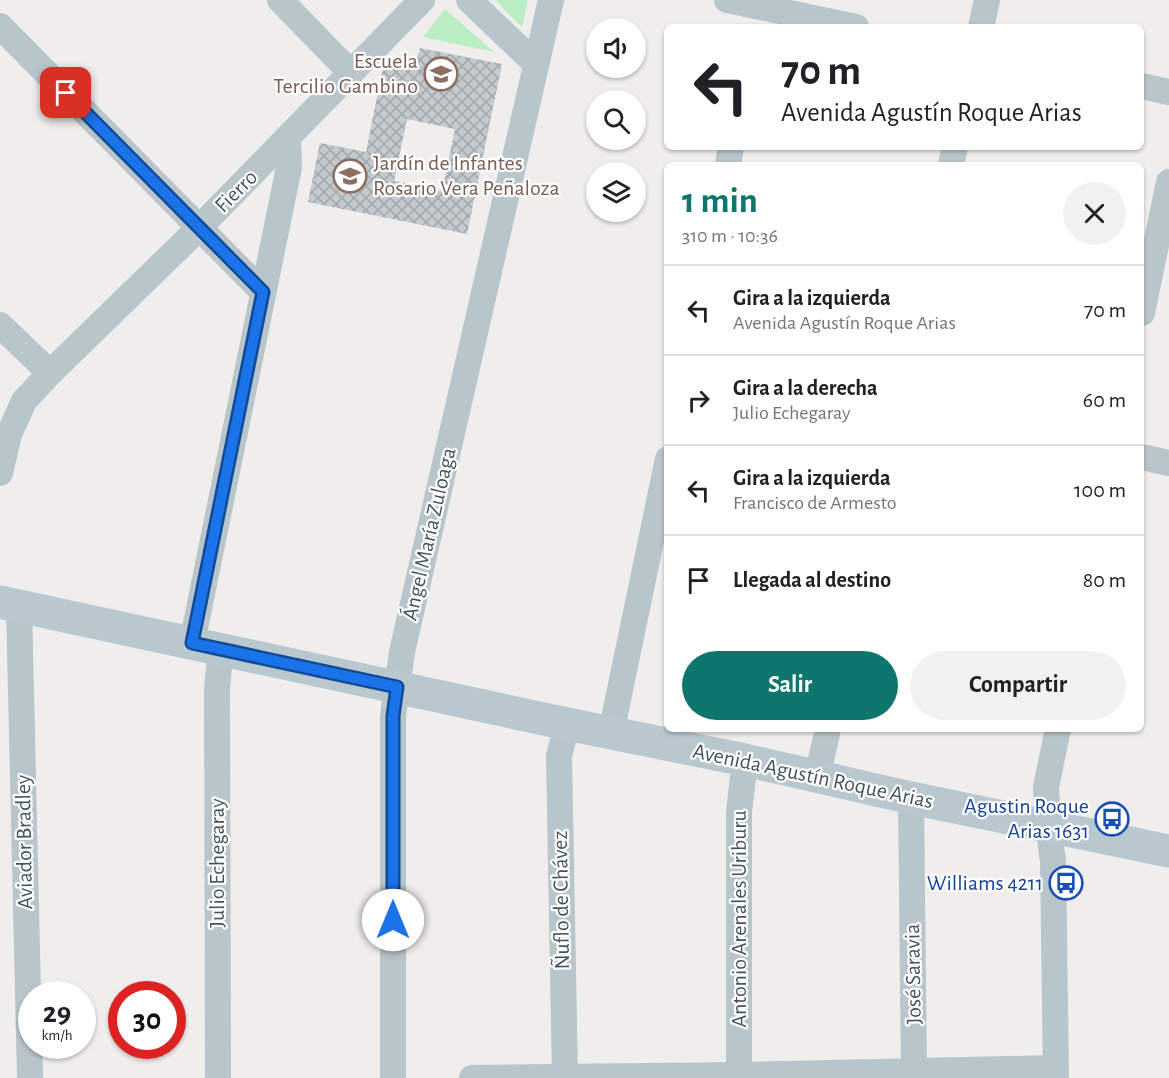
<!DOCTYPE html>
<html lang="es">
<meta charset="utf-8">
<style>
:root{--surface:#fff;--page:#f2f2f2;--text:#202124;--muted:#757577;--line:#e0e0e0;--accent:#0f766e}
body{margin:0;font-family:"Alegreya Sans",sans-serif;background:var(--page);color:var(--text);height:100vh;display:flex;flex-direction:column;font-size:22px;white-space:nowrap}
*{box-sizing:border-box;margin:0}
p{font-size:20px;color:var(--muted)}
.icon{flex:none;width:33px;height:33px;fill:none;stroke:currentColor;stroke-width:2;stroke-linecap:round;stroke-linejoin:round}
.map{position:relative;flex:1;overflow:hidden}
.drawer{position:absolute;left:664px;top:162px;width:480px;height:570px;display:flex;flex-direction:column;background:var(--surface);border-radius:9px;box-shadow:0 2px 4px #0004}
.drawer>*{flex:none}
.guide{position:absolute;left:664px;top:24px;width:480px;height:126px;border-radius:9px;box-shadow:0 2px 4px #0004;background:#fff;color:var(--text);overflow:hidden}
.buttons{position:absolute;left:586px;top:18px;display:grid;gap:12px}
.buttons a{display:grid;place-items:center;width:60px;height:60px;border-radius:50%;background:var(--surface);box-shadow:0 2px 4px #0004;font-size:30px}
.speed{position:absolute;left:18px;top:981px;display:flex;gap:12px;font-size:30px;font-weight:700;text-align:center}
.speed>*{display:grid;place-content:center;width:78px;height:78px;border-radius:50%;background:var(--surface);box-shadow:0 2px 4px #0004;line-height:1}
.speed small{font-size:15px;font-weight:400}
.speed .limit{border:9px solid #d22;background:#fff;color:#111}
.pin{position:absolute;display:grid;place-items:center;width:51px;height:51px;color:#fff;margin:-26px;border-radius:12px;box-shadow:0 3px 9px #0006}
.me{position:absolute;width:66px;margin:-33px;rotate:0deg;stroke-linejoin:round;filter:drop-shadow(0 0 4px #0008)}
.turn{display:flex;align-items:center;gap:21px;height:126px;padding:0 18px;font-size:27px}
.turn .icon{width:78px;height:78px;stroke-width:2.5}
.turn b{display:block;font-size:42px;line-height:51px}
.round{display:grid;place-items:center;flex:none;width:63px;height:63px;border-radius:32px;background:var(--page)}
.summary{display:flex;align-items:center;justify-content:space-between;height:102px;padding:0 18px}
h1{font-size:36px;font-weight:700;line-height:45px;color:var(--accent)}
.primary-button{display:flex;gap:12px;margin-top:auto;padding:12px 18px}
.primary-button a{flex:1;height:69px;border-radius:36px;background:var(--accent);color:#fff;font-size:24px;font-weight:700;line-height:69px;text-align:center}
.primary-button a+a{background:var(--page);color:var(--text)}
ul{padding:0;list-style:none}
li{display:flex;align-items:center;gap:18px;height:90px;padding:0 18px;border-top:2px solid var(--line)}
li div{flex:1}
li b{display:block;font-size:22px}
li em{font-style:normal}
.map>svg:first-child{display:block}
.green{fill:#bbedc5}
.building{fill:url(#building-cross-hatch);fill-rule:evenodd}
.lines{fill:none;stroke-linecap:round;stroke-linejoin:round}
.street{stroke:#b8c5ca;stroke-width:26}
.secondary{stroke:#b9c8cf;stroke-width:33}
.route-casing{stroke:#114b97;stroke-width:15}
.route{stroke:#1a73e8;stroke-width:10}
.labels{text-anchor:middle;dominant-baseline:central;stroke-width:4.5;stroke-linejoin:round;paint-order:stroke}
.education-label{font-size:22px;fill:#785e54;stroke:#fff;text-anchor:end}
.street-label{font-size:22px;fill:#46545a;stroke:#fff}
.transit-label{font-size:22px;fill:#164399;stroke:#fff;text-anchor:end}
</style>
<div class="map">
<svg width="1169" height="1078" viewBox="0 0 1169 1078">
<defs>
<pattern id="building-cross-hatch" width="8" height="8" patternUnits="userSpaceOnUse" patternTransform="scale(1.5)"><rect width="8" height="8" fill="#c4c9cd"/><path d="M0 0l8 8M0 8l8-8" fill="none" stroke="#a1a6a9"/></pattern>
</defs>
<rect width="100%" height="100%" fill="#f0eded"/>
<g class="green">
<path d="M495,0H528L522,27Z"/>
<path d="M445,9L494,52L423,37Z"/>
</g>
<path class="building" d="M420,48L502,64L467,234L308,202L320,143L366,152L382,72L394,58L416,62ZM407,119L455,129L442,191L394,181Z"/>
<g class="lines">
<g class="street">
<path d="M280,0L351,73"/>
<path d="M469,0L536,64"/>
<path d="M727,0L856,27"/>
<path d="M0,26L263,292"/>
<path d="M981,27L987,0"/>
<path d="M1142,86L1169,92"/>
<path d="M728,165L731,147"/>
<path d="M951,165L955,147"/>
<path d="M1142,313L1169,182"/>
<path d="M0,325L50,373"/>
<path d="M1142,457L1169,463"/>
<path d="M0,473L9,434L24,401L50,373L199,228L422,0"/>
<path d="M19,606L30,1078"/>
<path d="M192,643L289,167L288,138"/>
<path d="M611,733L668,459"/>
<path d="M817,777L828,729"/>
<path d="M911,798L914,1078"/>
<path d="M218,1078L217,687L221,649"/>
<path d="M393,1078V716L402,652L551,0"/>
<path d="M472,1078L739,1075L1056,1068"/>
<path d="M565,1078L559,756L567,724"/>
<path d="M739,1078V812L745,760"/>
<path d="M1056,1078L1053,861L1048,826L1046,787L1058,729"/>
</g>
<path class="secondary" d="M0,602L567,724L745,760L911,798L1169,851"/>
</g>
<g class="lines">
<g class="route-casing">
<path id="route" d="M66,93L263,292L192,643L397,687L393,716V920"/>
</g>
<use href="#route" class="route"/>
</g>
<defs>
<g id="school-ring" transform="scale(1.725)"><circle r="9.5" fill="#fff" stroke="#8d6e63" stroke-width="1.5"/><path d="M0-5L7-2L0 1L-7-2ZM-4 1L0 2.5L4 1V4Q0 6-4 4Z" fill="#8d6e63"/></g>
<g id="bus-ring" transform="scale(1.725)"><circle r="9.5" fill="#fff" stroke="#1a4fb4" stroke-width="1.5"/><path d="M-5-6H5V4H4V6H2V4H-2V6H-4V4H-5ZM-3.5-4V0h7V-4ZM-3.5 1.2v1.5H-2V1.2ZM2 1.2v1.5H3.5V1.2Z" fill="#1a4fb4"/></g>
</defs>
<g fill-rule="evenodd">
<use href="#school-ring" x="441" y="74"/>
<use href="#school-ring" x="350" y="176"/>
<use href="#bus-ring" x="1112" y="819"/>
<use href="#bus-ring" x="1066" y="883"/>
</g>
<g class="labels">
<g class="education-label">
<text x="418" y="61">Escuela<tspan x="418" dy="25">Tercilio Gambino</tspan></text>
<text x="373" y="163" text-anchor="start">Jardín de Infantes<tspan x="373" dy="25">Rosario Vera Peñaloza</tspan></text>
</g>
<g class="street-label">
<text transform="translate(236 191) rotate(-45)">Fierro</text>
<text transform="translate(429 534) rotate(-77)">Ángel María Zuloaga</text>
<text transform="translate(813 776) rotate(12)">Avenida Agustín Roque Arias</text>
<text transform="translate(24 842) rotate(-91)">Aviador Bradley</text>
<text transform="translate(217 863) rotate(-90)">Julio Echegaray</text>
<text transform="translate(561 900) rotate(-91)">Ñuflo de Chávez</text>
<text transform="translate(739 919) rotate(-90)">Antonio Arenales Uriburu</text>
<text transform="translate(913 974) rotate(-91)">José Saravia</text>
</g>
<g class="transit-label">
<text x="1089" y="806">Agustin Roque<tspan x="1089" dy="25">Arias 1631</tspan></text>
<text x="1043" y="883">Williams 4211</text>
</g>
</g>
</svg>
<div class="buttons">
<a><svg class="icon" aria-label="sound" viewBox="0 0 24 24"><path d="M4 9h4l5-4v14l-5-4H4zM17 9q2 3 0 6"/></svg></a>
<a><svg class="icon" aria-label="search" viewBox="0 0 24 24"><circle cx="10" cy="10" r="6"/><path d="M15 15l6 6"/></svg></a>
<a><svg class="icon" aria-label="layers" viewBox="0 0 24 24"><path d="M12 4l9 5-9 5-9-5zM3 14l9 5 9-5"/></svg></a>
</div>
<div class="speed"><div>29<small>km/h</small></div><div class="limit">30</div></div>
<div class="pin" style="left:66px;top:93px;background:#d93025"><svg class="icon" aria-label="arrive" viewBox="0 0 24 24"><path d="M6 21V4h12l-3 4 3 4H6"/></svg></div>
<svg class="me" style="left:393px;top:920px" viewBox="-20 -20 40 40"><circle r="19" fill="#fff"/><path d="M0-13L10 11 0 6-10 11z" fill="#1a73e8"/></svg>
<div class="guide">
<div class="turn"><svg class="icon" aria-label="left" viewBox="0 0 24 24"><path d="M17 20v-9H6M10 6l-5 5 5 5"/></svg><div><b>70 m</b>Avenida Agustín Roque Arias</div></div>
</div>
<section class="drawer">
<div class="summary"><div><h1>1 min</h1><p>310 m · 10:36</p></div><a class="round"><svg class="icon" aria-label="close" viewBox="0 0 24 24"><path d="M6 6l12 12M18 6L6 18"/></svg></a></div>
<ul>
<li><svg class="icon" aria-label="left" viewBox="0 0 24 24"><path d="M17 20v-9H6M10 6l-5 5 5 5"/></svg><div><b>Gira a la izquierda</b><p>Avenida Agustín Roque Arias</p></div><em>70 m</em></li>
<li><svg class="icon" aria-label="right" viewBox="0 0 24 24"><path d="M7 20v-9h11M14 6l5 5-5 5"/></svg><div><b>Gira a la derecha</b><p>Julio Echegaray</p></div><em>60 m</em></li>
<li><svg class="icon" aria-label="left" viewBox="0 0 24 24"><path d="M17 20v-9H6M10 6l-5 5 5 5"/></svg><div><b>Gira a la izquierda</b><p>Francisco de Armesto</p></div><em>100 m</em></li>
<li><svg class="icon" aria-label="arrive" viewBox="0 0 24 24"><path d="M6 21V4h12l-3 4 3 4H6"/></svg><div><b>Llegada al destino</b></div><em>80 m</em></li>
</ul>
<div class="primary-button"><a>Salir</a><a>Compartir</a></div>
</section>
</div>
